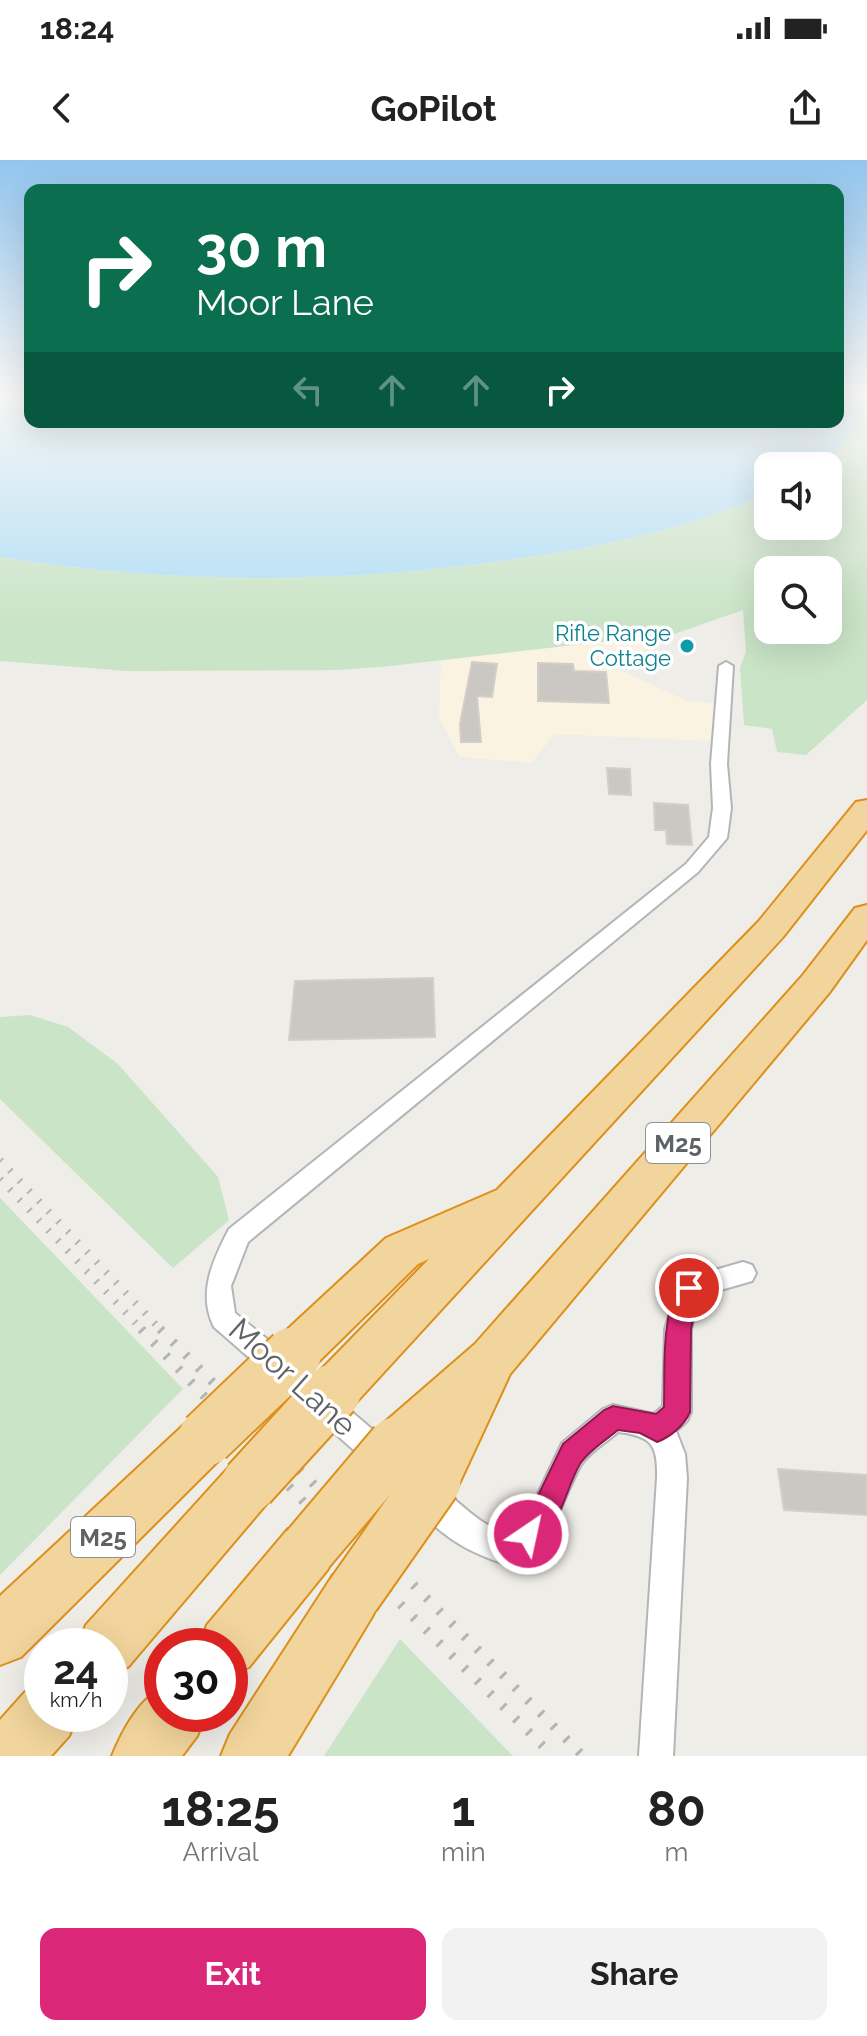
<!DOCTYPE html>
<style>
:root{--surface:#fff;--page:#f2f2f2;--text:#222;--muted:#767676;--accent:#db2777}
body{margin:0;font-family:Raleway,sans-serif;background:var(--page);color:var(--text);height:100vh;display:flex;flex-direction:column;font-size:30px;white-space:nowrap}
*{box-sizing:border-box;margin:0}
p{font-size:26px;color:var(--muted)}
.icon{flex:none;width:44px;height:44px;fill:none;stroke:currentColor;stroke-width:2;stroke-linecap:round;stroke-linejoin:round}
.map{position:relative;height:1596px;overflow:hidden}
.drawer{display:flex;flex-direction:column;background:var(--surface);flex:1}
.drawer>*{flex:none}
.hud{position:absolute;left:24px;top:24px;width:820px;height:244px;border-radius:16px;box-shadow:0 8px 32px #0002;background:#0b6e4f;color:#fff;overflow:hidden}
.buttons{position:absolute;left:754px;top:292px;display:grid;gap:16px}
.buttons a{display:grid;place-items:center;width:88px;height:88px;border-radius:16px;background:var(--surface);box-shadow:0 8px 32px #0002;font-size:40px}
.speed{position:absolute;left:24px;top:1468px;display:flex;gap:16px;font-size:40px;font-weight:700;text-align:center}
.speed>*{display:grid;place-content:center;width:104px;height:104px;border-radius:50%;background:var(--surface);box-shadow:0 8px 32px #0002;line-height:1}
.speed small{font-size:20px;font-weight:400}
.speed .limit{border:12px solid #d22;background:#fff;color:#111}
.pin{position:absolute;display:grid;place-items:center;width:68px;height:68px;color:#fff;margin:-34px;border:4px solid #fff;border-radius:50%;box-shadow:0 2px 8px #0007}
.me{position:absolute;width:88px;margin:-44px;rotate:34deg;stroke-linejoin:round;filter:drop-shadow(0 0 6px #0008)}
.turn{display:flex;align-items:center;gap:28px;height:168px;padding:0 40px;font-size:36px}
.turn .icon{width:104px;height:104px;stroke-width:2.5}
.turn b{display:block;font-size:56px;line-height:68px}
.lanes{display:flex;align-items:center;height:76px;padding:0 40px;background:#0003;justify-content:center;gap:40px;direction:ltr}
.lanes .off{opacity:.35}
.eta{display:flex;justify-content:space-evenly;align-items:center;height:136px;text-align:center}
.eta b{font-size:48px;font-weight:700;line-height:56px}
.button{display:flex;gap:16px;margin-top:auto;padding:16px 40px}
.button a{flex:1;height:92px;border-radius:16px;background:var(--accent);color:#fff;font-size:32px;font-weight:700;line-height:92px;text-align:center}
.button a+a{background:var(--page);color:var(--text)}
.status{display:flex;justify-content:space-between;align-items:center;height:56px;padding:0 40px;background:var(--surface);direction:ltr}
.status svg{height:22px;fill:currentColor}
header{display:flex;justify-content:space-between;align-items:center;height:104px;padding:0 40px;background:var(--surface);font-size:36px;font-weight:700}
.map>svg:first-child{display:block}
.commercial{fill:#fbf3e2}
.green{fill:#cae4c7;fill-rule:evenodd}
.water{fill:#b1def6}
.building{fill:#cbc8c4;stroke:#d4cec7;stroke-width:2}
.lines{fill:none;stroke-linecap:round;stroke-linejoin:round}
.minor-casing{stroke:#b3b5b8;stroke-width:4}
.motorway-casing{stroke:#de8f19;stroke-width:4}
.minor{fill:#fff;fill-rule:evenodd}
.motorway{fill:#f2d59c;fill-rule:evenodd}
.rail-far1{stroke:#b3b4b4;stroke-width:7;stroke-dasharray:2 12;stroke-linecap:butt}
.rail{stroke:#b3b4b4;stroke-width:9;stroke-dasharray:3 15;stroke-linecap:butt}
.motorway-bridge-casing{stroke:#de8f19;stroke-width:59;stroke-linecap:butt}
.motorway-bridge{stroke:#f2d59c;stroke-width:55}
.route{fill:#db2777;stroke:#8e194d;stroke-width:2}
.culture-dot{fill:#0f9aa8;stroke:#fff;stroke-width:3}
.labels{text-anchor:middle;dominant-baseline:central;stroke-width:7;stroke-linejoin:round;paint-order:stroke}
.far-culture-label{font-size:22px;fill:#0d838f;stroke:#fff;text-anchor:end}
.shield{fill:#fff;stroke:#8f9294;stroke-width:2}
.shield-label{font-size:24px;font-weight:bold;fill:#5f6366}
.near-street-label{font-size:32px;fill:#5f6366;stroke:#fff}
</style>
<div class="status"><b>18:24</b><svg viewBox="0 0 49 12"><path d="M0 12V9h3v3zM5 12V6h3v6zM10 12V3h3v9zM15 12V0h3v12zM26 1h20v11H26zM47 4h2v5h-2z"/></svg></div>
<header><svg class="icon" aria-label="back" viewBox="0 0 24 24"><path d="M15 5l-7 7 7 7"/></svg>GoPilot<svg class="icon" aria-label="share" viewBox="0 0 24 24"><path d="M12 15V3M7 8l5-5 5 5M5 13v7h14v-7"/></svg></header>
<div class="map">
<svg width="867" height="1596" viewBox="0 0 867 1596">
<rect width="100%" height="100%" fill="#efede8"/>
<path class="commercial" d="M652,476L657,480L618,509L687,541L718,543L710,581L554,574L532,603L460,597L439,558L441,501Z"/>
<g class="green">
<path d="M867,243V540L806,595L777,592L772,569L744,565L740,508L746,491L743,450L657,480L652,476L381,507L336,510L127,511L0,501V397C172,425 350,424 522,398C605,386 691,368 768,333V366H828V306H818C837,291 862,268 867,243ZM768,410H828V470H768Z"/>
<path d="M30,855L68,867L118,904L218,1017L229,1060L173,1108L0,939V857Z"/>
<path d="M0,1038L183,1229L0,1415Z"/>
<path d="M400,1479L513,1596H324Z"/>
</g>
<path class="water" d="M0,236H30V262H838V236H867C867,268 841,288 818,306H768V333C691,368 605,386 522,398C350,424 172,425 0,397Z"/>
<g class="building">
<path d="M472,502L497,504L492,537L477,536L481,582H461L460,564Z"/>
<path d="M538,503L573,504L574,511L606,512L609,543L538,541Z"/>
<path d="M607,608L630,609L631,635L609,634Z"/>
<path d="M654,643L688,645L692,685L667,684L666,670H655Z"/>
<path d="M433,818L435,877L289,880L295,821Z"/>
<path d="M778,1309L867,1315V1355L784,1350Z"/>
</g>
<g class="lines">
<g class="minor-casing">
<g id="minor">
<path d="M726,502L733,506L727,604L731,648L727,678L698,712L248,1082L231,1126L235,1153L288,1196L292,1205L288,1214L278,1217L268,1214L214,1167C197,1133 213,1100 229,1069L686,704L709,677L713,648L711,604L719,506Z"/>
<path d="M743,1102L752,1105L756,1113L752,1121L700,1136L691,1169V1252L687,1261L676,1271L685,1294L687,1318L673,1596H639L657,1318C658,1284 651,1276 618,1272C607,1282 589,1292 581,1305C567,1327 546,1403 515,1404C500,1405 481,1395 468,1389C447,1378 419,1356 410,1335L414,1325L425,1321C457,1333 473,1366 510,1373L530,1350L562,1283L603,1249L613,1245L654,1254L663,1246L665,1169L680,1120Z"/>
<path d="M323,1232L333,1236L393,1287L398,1297L393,1307L383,1311L373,1307L313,1254L309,1245L313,1236Z"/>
</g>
</g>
<g class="motorway-casing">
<g id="motorway">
<path d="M867,640V670L783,777L351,1248L333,1255L315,1248L308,1232L315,1216L429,1099L418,1104L310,1210L293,1217L276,1210L268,1195L276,1180L386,1078L497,1030L759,761L856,642Z"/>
<path d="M867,745V780L829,833L510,1214L452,1339L433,1346L414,1339L406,1321L415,1302L396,1309L378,1302L370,1285L378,1268L475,1184L803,815L855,748Z"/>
<path d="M206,1254L224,1261L232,1278L224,1295L21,1497L0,1505V1436L188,1261Z"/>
<path d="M249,1298L268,1306L276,1324L268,1342L128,1507L110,1514V1486H78L86,1465L230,1306Z"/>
<path d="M308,1361L328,1369L336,1389L328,1409L249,1507L230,1515V1486H199L207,1465L288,1369Z"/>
<path d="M353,1406L373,1415L382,1435L373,1455L288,1596H221L230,1574L333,1415Z"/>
<path d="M42,1525V1554H78L69,1576L51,1596H0V1560L25,1532Z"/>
<path d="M162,1529V1554H206L197,1576L182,1596H112C121,1574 139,1538 162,1529Z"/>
</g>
</g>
<use href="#minor" class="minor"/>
<use href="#motorway" class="motorway"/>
<g class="rail-far1">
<path d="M0,1000L162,1171"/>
<path d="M0,1019L143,1171"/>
</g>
<g class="rail">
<path d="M141,1169L393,1437L553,1596"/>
<path d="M160,1169L583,1596"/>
</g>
<g class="motorway-bridge-casing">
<g id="motorway-bridge">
<path d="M206,1278L293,1195"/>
<path d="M249,1324L333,1232"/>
<path d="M308,1389L396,1285"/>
<path d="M353,1435L433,1321"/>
</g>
</g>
<use href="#motorway-bridge" class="motorway-bridge"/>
</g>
<linearGradient id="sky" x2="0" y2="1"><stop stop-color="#92c5ee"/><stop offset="0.51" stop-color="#f8f7f5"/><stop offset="1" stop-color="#f8f7f5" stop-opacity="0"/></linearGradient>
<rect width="867" height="460" fill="url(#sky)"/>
<path class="route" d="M689,1118L697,1121L700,1128L691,1169L690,1252C684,1266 670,1277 657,1282L640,1273L618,1270C606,1280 588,1291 580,1304C564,1331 560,1375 528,1388L519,1384L514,1374L531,1350L563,1284L604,1250L613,1246L656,1254L664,1247C665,1205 661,1159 680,1121Z"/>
<circle class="culture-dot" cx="687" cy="486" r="8"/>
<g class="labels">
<g class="far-culture-label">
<text x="671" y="473">Rifle Range<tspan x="671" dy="25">Cottage</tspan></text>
</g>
<g class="shield">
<rect x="646" y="963" width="64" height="40" rx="6"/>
<rect x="71" y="1357" width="64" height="40" rx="6"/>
</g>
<g class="shield-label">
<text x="678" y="983">M25</text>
<text x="103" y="1377">M25</text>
</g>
<g class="near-street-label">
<text transform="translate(293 1217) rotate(42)">Moor Lane</text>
</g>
</g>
</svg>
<div class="buttons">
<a><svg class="icon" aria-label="sound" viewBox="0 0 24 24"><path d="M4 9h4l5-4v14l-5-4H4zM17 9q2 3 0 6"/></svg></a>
<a><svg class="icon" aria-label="search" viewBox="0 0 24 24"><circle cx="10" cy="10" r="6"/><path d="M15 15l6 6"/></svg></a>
</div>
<div class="speed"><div>24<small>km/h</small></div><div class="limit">30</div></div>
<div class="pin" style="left:689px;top:1128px;background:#d93025"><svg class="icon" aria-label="arrive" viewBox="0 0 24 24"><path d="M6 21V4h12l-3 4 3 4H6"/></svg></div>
<svg class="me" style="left:528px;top:1374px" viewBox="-20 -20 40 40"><circle r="17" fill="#db2777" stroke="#fff" stroke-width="3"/><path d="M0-11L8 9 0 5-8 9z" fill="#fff"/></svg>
<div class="hud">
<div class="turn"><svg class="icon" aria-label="right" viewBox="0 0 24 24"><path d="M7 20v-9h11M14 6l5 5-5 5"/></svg><div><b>30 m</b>Moor Lane</div></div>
<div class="lanes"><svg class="icon off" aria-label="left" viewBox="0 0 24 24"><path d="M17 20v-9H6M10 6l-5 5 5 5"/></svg><svg class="icon off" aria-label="ahead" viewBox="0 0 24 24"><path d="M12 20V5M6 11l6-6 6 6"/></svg><svg class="icon off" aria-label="ahead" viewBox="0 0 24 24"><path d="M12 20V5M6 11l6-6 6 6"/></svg><svg class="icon" aria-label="right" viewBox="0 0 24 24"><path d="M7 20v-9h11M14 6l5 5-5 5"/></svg></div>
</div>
</div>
<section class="drawer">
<div class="eta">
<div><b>18:25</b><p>Arrival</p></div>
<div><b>1</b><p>min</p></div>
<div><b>80</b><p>m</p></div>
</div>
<div class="button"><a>Exit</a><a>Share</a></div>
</section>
